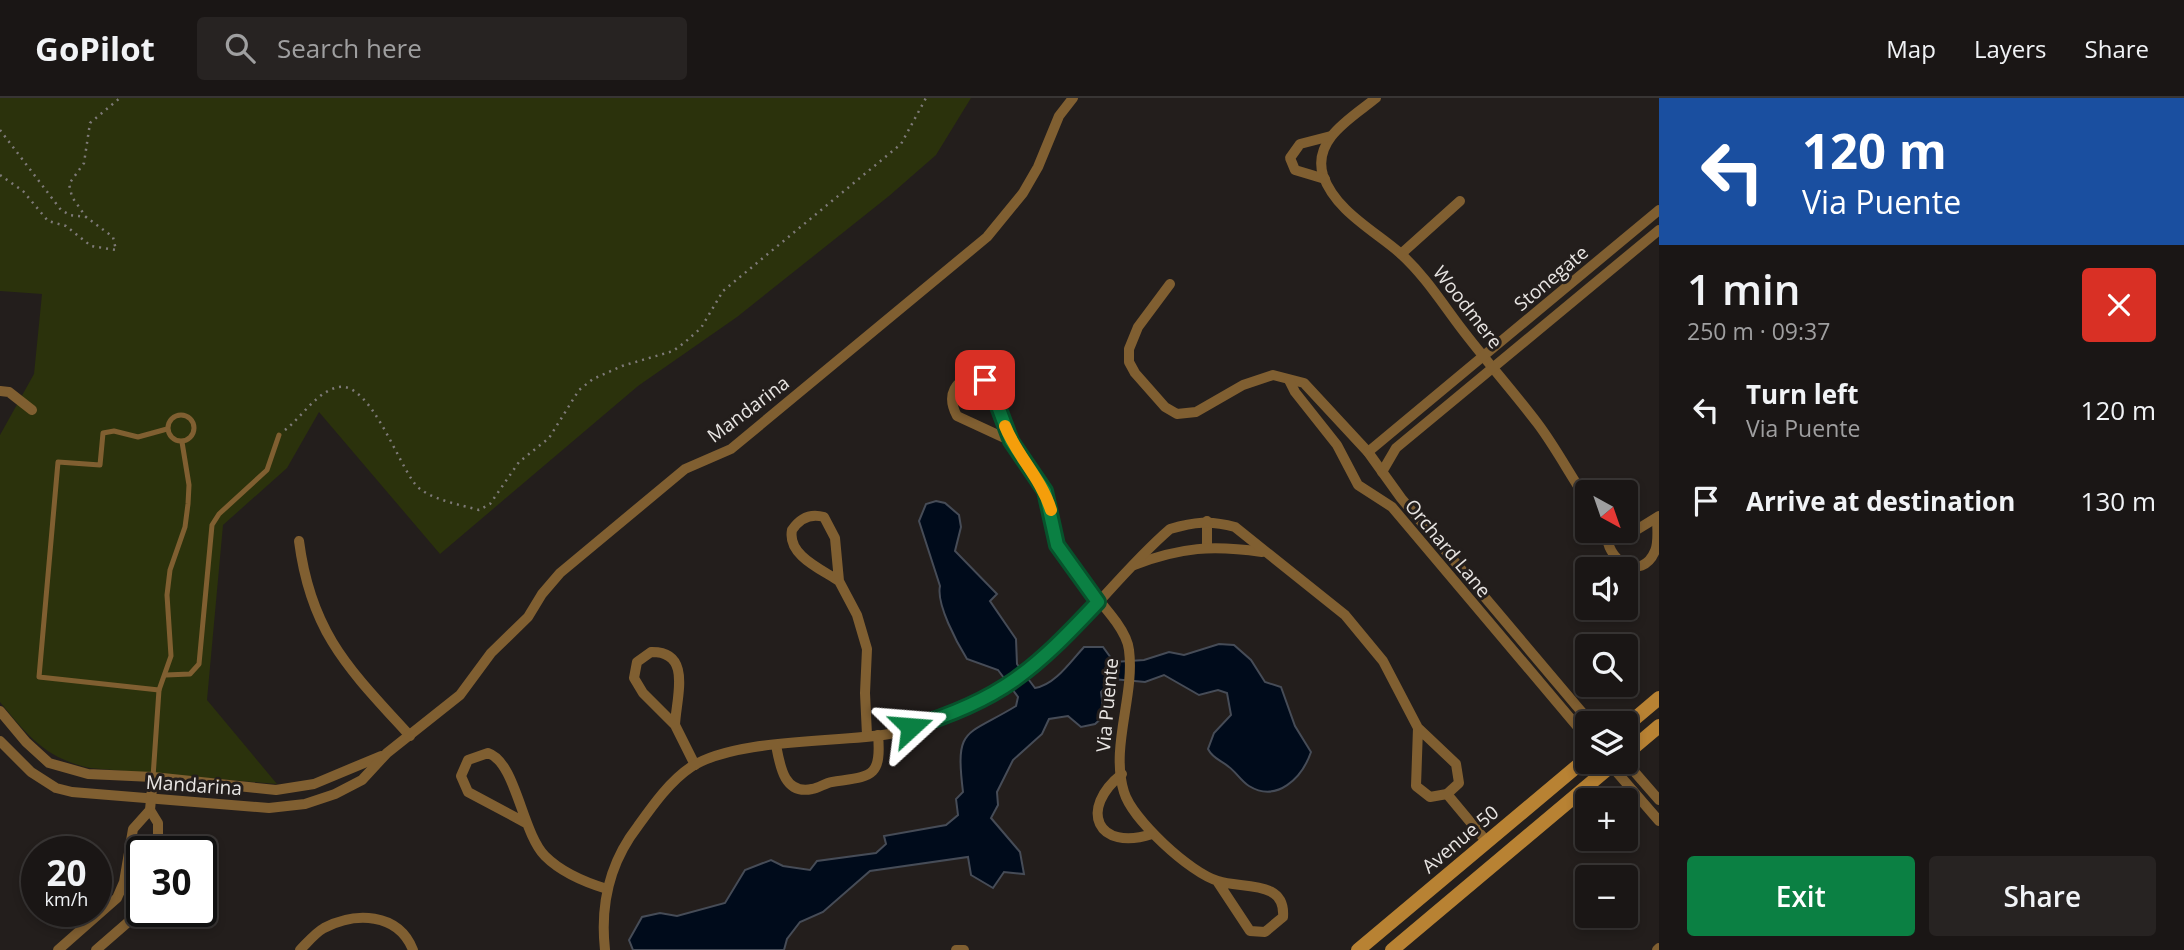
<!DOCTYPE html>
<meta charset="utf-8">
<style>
:root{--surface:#1a1615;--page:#272322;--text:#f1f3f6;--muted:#9f9fa0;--line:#383534;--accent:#0b8043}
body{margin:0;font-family:"Open Sans",sans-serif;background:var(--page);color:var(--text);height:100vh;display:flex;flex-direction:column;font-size:26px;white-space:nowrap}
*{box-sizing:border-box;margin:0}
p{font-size:23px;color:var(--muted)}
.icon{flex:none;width:38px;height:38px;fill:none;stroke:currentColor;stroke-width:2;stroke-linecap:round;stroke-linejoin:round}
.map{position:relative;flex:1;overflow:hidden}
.drawer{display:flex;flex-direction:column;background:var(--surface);width:525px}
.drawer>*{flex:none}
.top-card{background:#1a4fa0;color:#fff;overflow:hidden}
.needle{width:46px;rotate:140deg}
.controls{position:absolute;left:1575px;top:382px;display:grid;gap:14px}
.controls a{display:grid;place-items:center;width:63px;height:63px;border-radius:7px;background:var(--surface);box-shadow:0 4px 10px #0003,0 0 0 2px var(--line);font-size:35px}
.speed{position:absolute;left:21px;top:738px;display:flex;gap:14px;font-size:35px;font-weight:700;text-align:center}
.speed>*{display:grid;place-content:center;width:91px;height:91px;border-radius:50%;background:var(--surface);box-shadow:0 4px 10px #0003,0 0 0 2px var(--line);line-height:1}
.speed small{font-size:18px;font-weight:400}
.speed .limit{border:4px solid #111;border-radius:10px;background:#fff;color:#111}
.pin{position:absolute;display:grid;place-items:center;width:60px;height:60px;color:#fff;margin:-30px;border-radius:14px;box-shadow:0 4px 10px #0006}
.me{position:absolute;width:77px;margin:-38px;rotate:71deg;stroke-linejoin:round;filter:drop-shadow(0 0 5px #0008)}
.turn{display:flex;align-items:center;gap:24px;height:147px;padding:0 28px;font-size:32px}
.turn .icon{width:91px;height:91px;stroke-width:2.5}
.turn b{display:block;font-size:49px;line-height:60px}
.round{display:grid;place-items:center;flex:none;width:74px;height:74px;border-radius:7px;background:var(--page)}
.headline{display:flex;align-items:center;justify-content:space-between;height:119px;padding:0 28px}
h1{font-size:42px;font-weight:600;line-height:52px}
.cta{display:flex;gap:14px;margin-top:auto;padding:14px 28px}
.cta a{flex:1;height:80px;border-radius:7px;background:var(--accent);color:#fff;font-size:28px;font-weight:600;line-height:80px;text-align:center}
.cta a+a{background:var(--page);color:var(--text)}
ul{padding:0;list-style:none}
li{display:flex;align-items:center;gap:21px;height:91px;padding:0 28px}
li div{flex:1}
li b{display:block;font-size:26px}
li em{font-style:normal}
header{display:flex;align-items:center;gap:42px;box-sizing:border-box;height:98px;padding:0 35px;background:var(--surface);border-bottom:2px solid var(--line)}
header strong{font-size:33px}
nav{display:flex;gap:38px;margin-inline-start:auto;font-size:24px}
.search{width:490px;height:63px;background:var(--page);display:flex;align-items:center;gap:18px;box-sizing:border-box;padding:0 24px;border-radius:7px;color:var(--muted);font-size:26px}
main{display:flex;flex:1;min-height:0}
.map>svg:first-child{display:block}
.green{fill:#2b320c}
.water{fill:#000b1b;stroke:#464c57;stroke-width:2}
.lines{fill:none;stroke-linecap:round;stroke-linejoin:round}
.path{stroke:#7e7a78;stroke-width:2.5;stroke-dasharray:2 5;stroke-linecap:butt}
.lane{stroke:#805f31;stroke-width:5}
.street{stroke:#805f31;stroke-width:10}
.secondary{stroke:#b88233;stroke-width:14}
.route-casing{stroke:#07532c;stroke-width:18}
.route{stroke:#0b8043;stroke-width:12}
.slow{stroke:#f59e0b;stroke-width:12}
.labels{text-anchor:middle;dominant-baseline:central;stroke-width:6;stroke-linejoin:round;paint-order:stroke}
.street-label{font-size:19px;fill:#e8e5e3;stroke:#231e1c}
</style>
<header>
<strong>GoPilot</strong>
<div class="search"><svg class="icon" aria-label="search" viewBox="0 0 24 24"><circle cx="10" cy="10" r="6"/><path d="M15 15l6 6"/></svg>Search here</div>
<nav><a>Map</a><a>Layers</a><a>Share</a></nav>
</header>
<main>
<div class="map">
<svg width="1659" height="852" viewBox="0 0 1659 852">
<rect width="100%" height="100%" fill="#231e1c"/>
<path class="green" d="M0,0H971L936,57L889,98L737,219L638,288L440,456L319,314L287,370L223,427L207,602L277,686L90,670C45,660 28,638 0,604V337L34,276L42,196L0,193Z"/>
<path class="water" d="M936,403L945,405L959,417L961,429L955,453L997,496L990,503L1016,541L1017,566L1035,590C1055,587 1071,563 1084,549H1103L1114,564L1144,562L1169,554L1184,557L1219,546L1234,547L1251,562L1265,584L1281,589L1295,628L1311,654C1302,680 1277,705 1249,688C1241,683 1236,674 1229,669C1221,662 1213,661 1208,651L1214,635L1231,617L1227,595L1218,592L1199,597L1164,577L1145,584L1113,581L1101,594L1104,618L1095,626L1081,629L1068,618L1049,621L1042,636L1013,662L997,694L998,707L991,720L1020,754L1024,776L1004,774L993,790L971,777L968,759L870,773L823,814L800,824L787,841L784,852H633L629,842L642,819L660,815L677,818L725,805L745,772L771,762L783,768L810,772L817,763L876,755L886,746L884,738L946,727L958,717L956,701L963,694C955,628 965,639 1016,608L1018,599L998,572L967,561C957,545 936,506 940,488L919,423L926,406Z"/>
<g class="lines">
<g class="path">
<path d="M0,32L61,112L70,117L86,119L72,99L69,86L84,65L90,25L120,0"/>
<path d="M0,77L23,93L48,123L66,128L91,148L116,152L113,139L86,119"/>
<path d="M285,332C302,319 317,293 339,289C370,284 398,365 415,386C427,401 461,407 479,412L490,406L519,364L549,340L579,292L593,281L622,268L673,253L684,245L701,230L723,193L901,46L926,0"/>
</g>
<g class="lane">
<circle cx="181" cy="330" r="13"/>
<path d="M166,577L190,576L199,566L212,427L219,416L267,372L279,337"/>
<path d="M159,592L39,579L58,364L100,367L103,335L114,333L138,339L167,331"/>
<path d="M153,679L159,592L171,558L167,497L170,472L185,429L188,406L189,387L182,344"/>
</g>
<g class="street">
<path d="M1376,0C1353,19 1312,41 1323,77C1335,113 1375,133 1401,156C1425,178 1442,205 1461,230C1486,263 1513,293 1538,326C1556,350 1570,377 1587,402"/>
<path d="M1325,81L1295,72L1290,60L1300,46L1331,38"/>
<path d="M1401,156L1460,103"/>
<path d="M1170,186L1138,229L1129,251V264L1135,275L1165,309L1177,316L1196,314L1243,287L1273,277L1304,285L1368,354L1401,400L1591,625"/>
<path d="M1289,282L1295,294L1337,347L1358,387L1392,409L1587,640"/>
<path d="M0,293L9,294L32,312"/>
<path d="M1011,343L957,318C946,297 954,280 979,279C1001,292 999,323 1011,344C1022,361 1039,376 1046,396C1052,413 1051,433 1058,448C1072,480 1126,522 1129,552C1135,598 1110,649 1124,694C1132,721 1190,775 1218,783C1241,791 1286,781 1283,819L1265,834L1250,833L1217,783"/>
<path d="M1368,354L1659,112"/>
<path d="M1382,374L1396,350L1659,132"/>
<path d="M1207,423V449"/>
<path d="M1607,432C1604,463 1642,485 1655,453C1659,444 1657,430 1657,420"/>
<path d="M1623,432L1638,431L1659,418"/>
<path d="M299,443C311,536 350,572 410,638"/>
<path d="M1134,467C1182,449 1212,447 1262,454"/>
<path d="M839,483C821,471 787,457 792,432C800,420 810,415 824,419L835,440L839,483L857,517L867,551L865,595L867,637"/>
<path d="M0,613L26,644L49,665L88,676L153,679L276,692L314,686L381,658"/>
<path d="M675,627C676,600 693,553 651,554L637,564L634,580L643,595L675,627L695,667"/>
<path d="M0,643L31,674L56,690L72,694L269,710L305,706L335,696L362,682L387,655L460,597L491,555L528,519L542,496L560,475L685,371L731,351L987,139L1023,95L1038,69L1059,18L1073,0"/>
<path d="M776,647C780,668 784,697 812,691C819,690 825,685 832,684C870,678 882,681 878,637"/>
<path d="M1625,663L1659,702"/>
<path d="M1608,664L1659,723"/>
<path d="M1122,676C1078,711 1097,754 1152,736"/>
<path d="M1447,696L1487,744"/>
<path d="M150,712L158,725V754"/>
<path d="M526,725L468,694L461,678L468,662L488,655C516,664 522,735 545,758C562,775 584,784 607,791"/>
<path d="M122,790L142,802"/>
<path d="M58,852L117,800L124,784L133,731L150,712L153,679"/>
<path d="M96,852L134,819L142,807"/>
<path d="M300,852C307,845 315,835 324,830C355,814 398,814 413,852"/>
<path d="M605,852C600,807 610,764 638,728C653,707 670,683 691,669C736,640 836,645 889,636C921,631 955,616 984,602C1061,563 1106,486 1170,431C1194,424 1210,422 1235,429L1345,517L1383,563L1418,630L1456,666L1459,685L1447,696L1430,699L1416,688L1418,630"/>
<path d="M956,852H964"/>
<path d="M1657,852L1659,850"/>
</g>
<g class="secondary">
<path d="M1626,628L1659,600"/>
<path d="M1626,656L1659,628"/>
<path d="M1358,852L1587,660"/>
<path d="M1392,852L1617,663"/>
</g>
</g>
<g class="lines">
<g class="route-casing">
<path id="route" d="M911,629C1002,602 1035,571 1098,504L1057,447L1045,393L1011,343L993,295L985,282"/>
</g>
<use href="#route" class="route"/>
<path class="slow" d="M1005,328C1017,358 1041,380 1051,412"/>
</g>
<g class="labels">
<g class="street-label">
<text transform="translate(1551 180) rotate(-40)">Stonegate</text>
<text transform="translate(1468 209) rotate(52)">Woodmere</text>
<text transform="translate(748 311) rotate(-37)">Mandarina</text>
<text transform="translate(1448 450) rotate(50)">Orchard Lane</text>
<text transform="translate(1107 607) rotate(-85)">Via Puente</text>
<text transform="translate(194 687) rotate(4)">Mandarina</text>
<text transform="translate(1460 741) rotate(-40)">Avenue 50</text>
</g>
</g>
</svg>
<div class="controls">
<a><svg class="needle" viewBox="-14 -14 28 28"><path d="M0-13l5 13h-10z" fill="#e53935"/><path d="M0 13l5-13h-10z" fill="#9f9fa0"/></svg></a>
<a><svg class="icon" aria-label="sound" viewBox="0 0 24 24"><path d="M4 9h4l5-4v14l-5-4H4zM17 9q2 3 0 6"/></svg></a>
<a><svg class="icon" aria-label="search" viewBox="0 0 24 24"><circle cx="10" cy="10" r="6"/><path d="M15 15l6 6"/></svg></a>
<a><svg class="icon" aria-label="layers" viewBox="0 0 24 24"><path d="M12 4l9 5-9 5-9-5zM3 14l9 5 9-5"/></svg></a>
<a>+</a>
<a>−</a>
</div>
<div class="speed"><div>20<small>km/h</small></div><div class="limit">30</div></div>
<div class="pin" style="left:985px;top:282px;background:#d93025"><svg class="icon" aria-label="arrive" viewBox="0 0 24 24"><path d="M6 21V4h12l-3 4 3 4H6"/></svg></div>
<svg class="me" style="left:911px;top:629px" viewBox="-20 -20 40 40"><path d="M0-17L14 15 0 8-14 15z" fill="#0b8043" stroke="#fff" stroke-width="4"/></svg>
</div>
<section class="drawer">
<div class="top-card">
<div class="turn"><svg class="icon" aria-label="left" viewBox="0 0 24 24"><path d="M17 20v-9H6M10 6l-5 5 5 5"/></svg><div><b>120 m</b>Via Puente</div></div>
</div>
<div class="headline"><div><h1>1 min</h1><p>250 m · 09:37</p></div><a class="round" style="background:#d93025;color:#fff"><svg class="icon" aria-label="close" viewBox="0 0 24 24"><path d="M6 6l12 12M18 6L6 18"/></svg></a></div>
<ul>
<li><svg class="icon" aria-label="left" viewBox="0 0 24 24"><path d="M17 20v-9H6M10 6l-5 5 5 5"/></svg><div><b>Turn left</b><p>Via Puente</p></div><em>120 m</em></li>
<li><svg class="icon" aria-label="arrive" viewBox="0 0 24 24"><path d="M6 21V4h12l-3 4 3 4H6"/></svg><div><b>Arrive at destination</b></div><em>130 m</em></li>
</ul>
<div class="cta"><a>Exit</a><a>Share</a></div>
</section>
</main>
